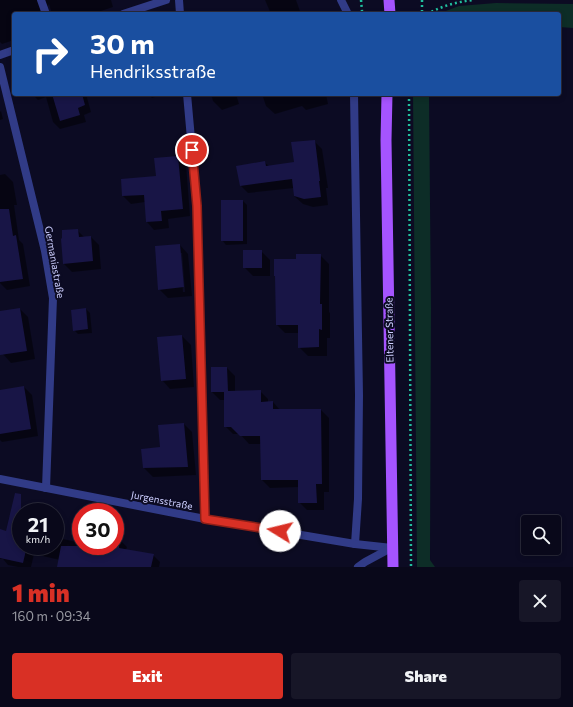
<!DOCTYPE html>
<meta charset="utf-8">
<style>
:root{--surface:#09081a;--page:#171627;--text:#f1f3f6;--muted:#999aa2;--line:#292939;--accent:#d93025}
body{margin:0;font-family:Commissioner,sans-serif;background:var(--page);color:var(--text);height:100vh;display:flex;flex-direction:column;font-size:15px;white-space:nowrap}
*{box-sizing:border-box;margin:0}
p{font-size:13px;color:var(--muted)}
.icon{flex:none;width:22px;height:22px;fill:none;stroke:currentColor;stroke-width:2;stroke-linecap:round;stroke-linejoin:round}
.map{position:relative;height:567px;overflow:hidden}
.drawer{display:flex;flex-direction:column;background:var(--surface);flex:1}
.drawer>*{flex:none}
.hud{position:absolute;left:12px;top:12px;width:549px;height:84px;border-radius:4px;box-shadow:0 2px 6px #0003,0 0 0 1px var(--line);background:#1a4fa0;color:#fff;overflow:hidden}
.fabs{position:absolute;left:521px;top:515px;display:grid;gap:8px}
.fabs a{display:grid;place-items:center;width:40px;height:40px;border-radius:4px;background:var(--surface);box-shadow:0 2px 6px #0003,0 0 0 1px var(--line);font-size:20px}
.speed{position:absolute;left:12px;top:503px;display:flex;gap:8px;font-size:20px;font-weight:700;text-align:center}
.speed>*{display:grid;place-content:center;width:52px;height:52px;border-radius:50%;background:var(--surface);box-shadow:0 2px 6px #0003,0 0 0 1px var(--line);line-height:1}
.speed small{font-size:10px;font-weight:400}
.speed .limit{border:6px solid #d22;background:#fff;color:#111}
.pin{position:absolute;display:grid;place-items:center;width:34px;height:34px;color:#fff;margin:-17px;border:2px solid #fff;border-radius:50%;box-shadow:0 1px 4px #0007}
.me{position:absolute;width:44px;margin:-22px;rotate:279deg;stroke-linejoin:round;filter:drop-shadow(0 0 3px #0008)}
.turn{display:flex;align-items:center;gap:14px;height:84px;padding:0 12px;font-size:18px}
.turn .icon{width:52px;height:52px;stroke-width:2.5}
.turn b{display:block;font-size:28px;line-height:34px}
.round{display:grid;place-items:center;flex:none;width:42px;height:42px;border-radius:4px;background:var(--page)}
.overview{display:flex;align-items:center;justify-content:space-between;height:68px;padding:0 12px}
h1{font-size:24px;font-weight:800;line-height:30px;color:var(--accent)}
.action{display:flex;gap:8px;margin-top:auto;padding:8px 12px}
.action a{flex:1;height:46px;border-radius:4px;background:var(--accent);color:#fff;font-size:16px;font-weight:800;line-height:46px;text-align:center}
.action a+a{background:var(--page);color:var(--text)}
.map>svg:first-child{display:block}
.green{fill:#0d2d27}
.shadow{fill:#0007;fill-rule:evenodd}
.building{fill:#181546}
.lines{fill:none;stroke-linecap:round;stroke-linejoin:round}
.path{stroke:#21bf9e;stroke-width:2.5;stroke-dasharray:2 3;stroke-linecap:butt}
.service{stroke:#313b87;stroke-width:8}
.minor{stroke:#313b87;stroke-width:8}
.primary{stroke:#a554ff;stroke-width:11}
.route-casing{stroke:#8d1f18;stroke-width:10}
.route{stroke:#d93025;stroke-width:7}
.labels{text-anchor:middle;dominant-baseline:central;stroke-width:4;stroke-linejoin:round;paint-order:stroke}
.street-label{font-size:10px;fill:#cdcfff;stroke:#0c0b23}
</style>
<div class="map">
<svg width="573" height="567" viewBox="0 0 573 567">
<rect width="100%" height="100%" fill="#0c0b23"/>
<g class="green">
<path d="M496,3L573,4V28L559,27V14H438L459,6Z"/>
<path d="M413,94H429L431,308L430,560L435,567H417Z"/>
</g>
<g class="shadow">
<path d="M0,0H111L113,7L92,14H52L49,4L45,9L46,14H14V40L2,44L0,42Z"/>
<path d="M265,0H296L301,14H271Z"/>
<path d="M32,94H86L91,112L84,115L86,122L60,129L53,122L46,97L38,100Z"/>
<path d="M148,94H164L152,98Z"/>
<path d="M211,94H236L239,104L222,110L213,101Z"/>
<path d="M262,94H326L328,104L306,110L302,106L275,114L266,106Z"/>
<path d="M1,111L3,119L0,120V112Z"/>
<path d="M314,141L322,149L328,188H326L328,205L313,207L303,204L294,196V188L248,193L240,185L264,162L269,166L295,163Z"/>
<path d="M178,157L186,164L190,216L168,219L169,228L154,230L147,222L145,202L131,204L123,196L157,177Z"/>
<path d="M5,174L13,182L17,205H14L19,240L23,244L30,286L7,290L0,283V175Z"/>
<path d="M243,201L247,205V244L226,245L222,240Z"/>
<path d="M77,230L85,238L91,237L99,245L101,269L72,272L64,264L62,240Z"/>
<path d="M180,245L188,254L192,296L168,298L159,289ZM180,253H182L185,292H183Z"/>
<path d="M261,251L270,260V276H253L244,267Z"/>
<path d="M320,255L329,264V312L330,313V338H327V356H308L299,347V333H285L277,325L297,260Z"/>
<path d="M20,309L28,317L35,359L11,363L3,354L0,337V312Z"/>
<path d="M86,309L90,313L92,333L78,334L74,330Z"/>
<path d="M182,336L191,345L194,387L170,389L162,380Z"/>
<path d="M227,368L235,376V392L260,391L268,399V403L273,402L280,410H321L329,418V492H324V510H307L299,502V487L270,488L262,480L261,444H249L240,434H233L225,426V400H220L212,392Z"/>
<path d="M24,387L32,395L38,436L2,442L0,440V391Z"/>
<path d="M184,424L192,432L196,475L153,477L144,468L142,449L161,448Z"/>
<path d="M21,523V546H55V535L60,536L63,539L81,543V546H115V539L120,540L127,547L126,550L153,555L160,562L159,567H60V560L34,554L31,567H18L8,565L3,559H0V530L7,532Z"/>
</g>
<g class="building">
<path d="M52,94H82L85,105L78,108L80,115L60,121Z"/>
<path d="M315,140L320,181H319L321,197L304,199L294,196L292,179L240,186L236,166L265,161L266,166L294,162L291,142Z"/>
<path d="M178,156L183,209L161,211L162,221L146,222L144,195L122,196L121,179L156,176L154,158Z"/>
<rect x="221" y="200" width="22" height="41"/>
<path d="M0,209H9L13,236L16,235L23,279L0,282Z"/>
<path d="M78,229L79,237L91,236L93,261L63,264L61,239L62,238V230Z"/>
<path d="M180,244L184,287L158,290L155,246Z"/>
<rect x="243" y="250" width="19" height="18"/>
<path d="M296,254H321L320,304H322V330L319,329V347L298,348V325H276L275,276H274V259H296Z"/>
<path d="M20,308L27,351L0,355V311Z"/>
<path d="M86,308L88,329L73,331L71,310Z"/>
<path d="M182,335L186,379L161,381L157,337Z"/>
<path d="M211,367H227L228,391L261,390V402L273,401V409H321L322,484H316L317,503H298V480H261L260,436H240L231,427H224V392H211Z"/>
<path d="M24,386L31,429L0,434V390Z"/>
<path d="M184,423L188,467L143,468L141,449L160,447L158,425Z"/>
<path d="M15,493L21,494V546H27L23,563L0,558V529L6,531Z"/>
<path d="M61,546H119V548L154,554L151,567H57Z"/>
</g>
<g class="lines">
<g class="path">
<path d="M361,0L362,11"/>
<path d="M422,0V14"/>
<path d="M427,14C442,6 456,2 473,0"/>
<path d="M409,94L411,567"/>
</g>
<path class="service" d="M41,0L46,14"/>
<g class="minor">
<path d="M179,0L180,14"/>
<path d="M341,0L348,14"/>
<path d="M123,14L166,0"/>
<path d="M0,55L14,50"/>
<path d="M0,67L45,251L53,298L46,488"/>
<path d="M187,94L197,206L205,519"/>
<path d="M354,94L359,395L358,499L355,544"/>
<path d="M0,479L205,519L355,544L392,548"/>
<path d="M358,567L365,562L391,548"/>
</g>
<g class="primary">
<path d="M389,0L390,14"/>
<path d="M387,94L386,140L393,567"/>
</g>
</g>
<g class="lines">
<g class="route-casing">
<path id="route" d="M192,150L197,206L205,519L280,531"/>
</g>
<use href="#route" class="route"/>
</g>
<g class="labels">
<g class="street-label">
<text transform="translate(55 262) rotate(80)">Germaniastraße</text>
<text transform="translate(389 330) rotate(-91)">Eltener Straße</text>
<text transform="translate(162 500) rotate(11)">Jurgensstraße</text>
</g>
</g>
</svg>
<div class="fabs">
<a><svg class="icon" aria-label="search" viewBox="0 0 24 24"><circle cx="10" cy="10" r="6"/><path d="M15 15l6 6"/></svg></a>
</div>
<div class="speed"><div>21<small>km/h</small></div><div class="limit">30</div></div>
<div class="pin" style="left:192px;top:150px;background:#d93025"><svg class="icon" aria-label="arrive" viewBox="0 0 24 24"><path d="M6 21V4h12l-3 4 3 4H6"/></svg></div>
<svg class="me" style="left:280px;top:531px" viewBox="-20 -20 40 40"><circle r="19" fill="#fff"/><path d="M0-13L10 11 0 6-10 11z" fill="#d93025"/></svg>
<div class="hud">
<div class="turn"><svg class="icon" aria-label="right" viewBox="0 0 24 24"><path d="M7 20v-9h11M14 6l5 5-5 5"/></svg><div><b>30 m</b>Hendriksstraße</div></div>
</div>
</div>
<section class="drawer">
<div class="overview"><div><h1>1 min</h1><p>160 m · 09:34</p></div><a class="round"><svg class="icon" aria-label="close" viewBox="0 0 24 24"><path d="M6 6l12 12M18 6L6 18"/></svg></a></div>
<div class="action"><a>Exit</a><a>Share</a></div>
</section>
